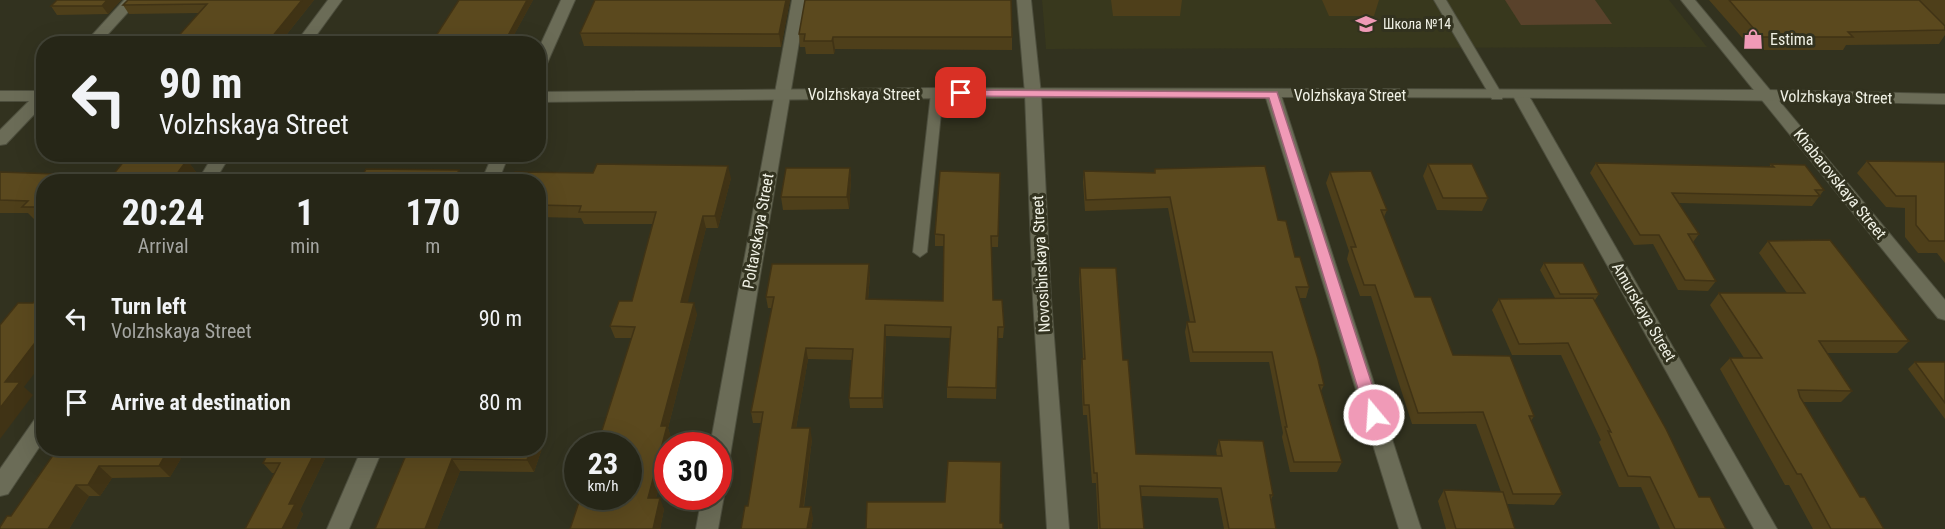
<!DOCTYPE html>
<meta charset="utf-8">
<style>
:root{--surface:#262617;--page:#323224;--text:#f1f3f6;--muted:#a4a5a1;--line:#424336}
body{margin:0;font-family:"Roboto Condensed",sans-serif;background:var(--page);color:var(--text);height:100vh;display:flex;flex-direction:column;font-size:22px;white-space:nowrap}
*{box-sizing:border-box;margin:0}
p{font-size:20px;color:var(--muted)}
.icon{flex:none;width:33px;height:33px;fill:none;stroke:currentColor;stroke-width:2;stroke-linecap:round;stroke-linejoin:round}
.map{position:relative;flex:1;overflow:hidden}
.side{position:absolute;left:36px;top:174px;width:510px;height:282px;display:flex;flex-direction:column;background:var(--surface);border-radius:24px;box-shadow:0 6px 24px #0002,0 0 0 2px var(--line)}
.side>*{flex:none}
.hud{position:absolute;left:36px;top:36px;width:510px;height:126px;border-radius:24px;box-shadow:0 6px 24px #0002,0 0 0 2px var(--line);background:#262617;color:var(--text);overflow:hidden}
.speed{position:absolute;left:564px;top:432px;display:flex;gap:12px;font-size:30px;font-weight:700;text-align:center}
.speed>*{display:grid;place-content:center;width:78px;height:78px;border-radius:50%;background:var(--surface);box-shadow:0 6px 24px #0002,0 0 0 2px var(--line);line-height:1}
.speed small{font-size:15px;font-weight:400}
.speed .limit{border:9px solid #d22;background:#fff;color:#111}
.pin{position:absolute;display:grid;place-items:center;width:51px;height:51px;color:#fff;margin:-26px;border-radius:12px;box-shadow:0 3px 9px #0006}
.me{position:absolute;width:66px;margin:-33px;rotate:342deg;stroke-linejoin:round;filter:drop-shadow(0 0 4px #0008)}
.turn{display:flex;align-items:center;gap:21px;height:126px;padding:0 24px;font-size:27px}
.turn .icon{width:78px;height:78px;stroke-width:2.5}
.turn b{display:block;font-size:42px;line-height:51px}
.eta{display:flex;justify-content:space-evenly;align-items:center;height:102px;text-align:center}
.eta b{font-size:36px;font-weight:700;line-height:42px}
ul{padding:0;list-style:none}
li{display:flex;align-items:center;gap:18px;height:84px;padding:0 24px}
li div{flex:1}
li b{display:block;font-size:22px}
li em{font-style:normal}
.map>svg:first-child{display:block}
.built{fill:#38381d}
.green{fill:#59422b}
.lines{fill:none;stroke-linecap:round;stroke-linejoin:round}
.lane-casing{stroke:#4d4e3d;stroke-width:2}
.street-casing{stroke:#4d4e3d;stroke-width:2}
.secondary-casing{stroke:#4d4e3d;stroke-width:2}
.lane{fill:#6b6c57;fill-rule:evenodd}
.street{fill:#6b6c57;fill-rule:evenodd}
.secondary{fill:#6b6c57;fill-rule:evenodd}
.wall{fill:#4e3f1a}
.shaded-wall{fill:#403315}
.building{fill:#5b491e;stroke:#403315;stroke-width:1.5}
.route{fill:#f09ab7;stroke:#9c6477;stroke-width:1.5}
.labels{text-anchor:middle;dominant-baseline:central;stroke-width:6;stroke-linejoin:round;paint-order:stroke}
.far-poi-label{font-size:14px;fill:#f0f1e5;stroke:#32321f;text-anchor:start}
.poi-label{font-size:16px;fill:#f0f1e5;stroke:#32321f;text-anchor:start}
.street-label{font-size:16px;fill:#f0f1e5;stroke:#32321f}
</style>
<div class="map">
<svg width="1945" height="529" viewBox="0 0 1945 529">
<rect width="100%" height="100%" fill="#32321f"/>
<path class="built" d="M1042,0H1669L1707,47L1046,49Z"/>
<path class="green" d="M1505,0H1595L1612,24L1521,25Z"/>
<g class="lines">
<g class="lane-casing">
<g id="lane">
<path d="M1434,0H1446L1503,96L1502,99H1492Z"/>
<path d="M937,89L943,93L927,252L920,257L913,252L931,93Z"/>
</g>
</g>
<g class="street-casing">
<g id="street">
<path d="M124,0H139L99,44H84Z"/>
<path d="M328,0H342L310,44H295Z"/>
<path d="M561,0H575L545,68L538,72V50Z"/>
<path d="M792,0H806L729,462L725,468L718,471V446H710Z"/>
<path d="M1017,0H1031L1041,94L1051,299L1069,529H1047L1033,299L1025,94Z"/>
<path d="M1681,0H1695L1945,300V320L1938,318Z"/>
<path d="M44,89V104L6,144L0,145V130L39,91Z"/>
<path d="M1273,90L1281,95L1421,529H1399L1265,95Z"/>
<path d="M1521,91L1529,96L1777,529H1754L1513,96Z"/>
<path d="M214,154H231L214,182H197Z"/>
<path d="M493,154H509L498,182H481Z"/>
<path d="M44,414V440L8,494L0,496V469L37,416Z"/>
<path d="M362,448H383L349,529H327Z"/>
<path d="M718,488L724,496L718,529H696L702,496H718Z"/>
</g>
</g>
<g class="secondary-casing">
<g id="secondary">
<path d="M937,88L1767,90L1945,94V104C1476,93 1007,97 538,102V92Z"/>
<rect x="0" y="91" width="44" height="10"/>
</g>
</g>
<use href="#lane" class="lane"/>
<use href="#street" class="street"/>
<use href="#secondary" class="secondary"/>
</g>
<g class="wall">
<path d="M121,0L108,14L57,15L51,6Z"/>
<path d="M314,0L279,44H174L173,42L199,13L129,14L123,5Z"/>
<path d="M459,0H533L509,44H433L432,42Z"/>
<path d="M790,0L781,47L584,46L580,33Z"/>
<path d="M1111,0H1182L1180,16H1113Z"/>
<path d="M1322,0H1379L1374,16H1329Z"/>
<path d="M1709,0H1945V35L1939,44L1846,45L1843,50H1753Z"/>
<path d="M799,34L1012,37V50L835,49L834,54H806L805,47H800Z"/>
<path d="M187,160L196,172L189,182H44V219H34L28,213H0V172L112,176Z"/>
<path d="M1867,161L1945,162V263L1937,253H1918L1905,237V208L1886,207L1857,173Z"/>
<path d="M1596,163L1769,167L1771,164L1824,190L1812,206L1679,203L1699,234L1693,242L1716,281L1708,291L1678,290L1653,244L1634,245L1590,173Z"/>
<path d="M1428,164L1488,198L1482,211L1437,210L1423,176Z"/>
<path d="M850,168L851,180L849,209L783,210L781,197Z"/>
<path d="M1155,169L1278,220L1309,287L1306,298H1299L1324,385L1321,391L1342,462L1337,472H1290L1282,437L1283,433L1269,362H1190L1185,332L1187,322H1190L1168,208L1085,211L1083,182L1084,171L1154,173Z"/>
<path d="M1330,172L1387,210L1384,217L1415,297L1453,355L1534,416L1531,421L1562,494L1554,505L1507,504L1515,529H1446L1438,501L1444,490L1501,492L1476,424H1412L1371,296H1360L1347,259L1349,251L1326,183Z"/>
<path d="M1000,173L998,247H991L993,300L1004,327L1003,338H998L996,399L947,398V387L950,338L886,336L883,408H850L849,398L852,360L808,359L796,428L812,439L804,507L813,518L811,529H741L748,506L761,423H753L751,412L772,308H768L766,297L870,275L868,300L943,301L944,246H935V234Z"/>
<path d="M731,178L718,228H706L687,303L697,314L668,428L671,438L669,446H668V452L656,498L664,509L660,529L631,338H615L610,326L632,301L653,224H584L581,218L538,217V182Z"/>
<path d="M1768,241L1909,341L1897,353H1827L1852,391L1841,402H1803L1860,497L1884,529H1813L1789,485H1785L1720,369L1730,358H1744L1710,305L1719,293H1787L1759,253Z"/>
<path d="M1544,263L1599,294L1595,300H1594L1699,497L1726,529H1660L1641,487H1619L1599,442L1601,440L1561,355H1512L1492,310L1499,299L1555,298L1540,270Z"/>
<path d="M1080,268L1123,360L1136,454L1217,456L1216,450L1219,440L1273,495L1271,500L1276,529H1224L1218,498L1141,496L1144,529H1098L1096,483H1092L1087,415H1083L1081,370L1082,359H1083L1079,279Z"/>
<path d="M1915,362H1945V419L1908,369Z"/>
<path d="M545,439L534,472L460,471L437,529H375L409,448Z"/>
<path d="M58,448H187L170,477L112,478L100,496H89L69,529H0L11,516Z"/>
<path d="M271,448H330L300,510L303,514L296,529L275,473H272L263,463Z"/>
</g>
<g class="shaded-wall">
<path d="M107,0H121L108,14L102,6Z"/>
<path d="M302,0H314L279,44H267Z"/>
<path d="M527,0H533L509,44H504Z"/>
<path d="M786,0H790L781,47L779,34Z"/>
<path d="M833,37L835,49L834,54L832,41Z"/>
<path d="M187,160L196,172L189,182H171Z"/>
<path d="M728,166L731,178L718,228L715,216Z"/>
<path d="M850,168L851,180L849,209L847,197Z"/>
<path d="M459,170L464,180L463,182H453Z"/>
<path d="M703,216L706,228L685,314L681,302Z"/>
<path d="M539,256L544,268L538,280V257Z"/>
<path d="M869,264L870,275L867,311L866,299Z"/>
<path d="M694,303L697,314L668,428L671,438L669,446H668V452L653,509L648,498L661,426Z"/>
<path d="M885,325L886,336L883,408L882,398Z"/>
<path d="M44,331V361L24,387L33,395L0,439V408L5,382Z"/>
<path d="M806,348L808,359L794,439L792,428Z"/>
<path d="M539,427L545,439L534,472L527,460L531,448H538Z"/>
<path d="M810,428L812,439L802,517L800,507Z"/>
<path d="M169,448H187L170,477L159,466Z"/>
<path d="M317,448H330L300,510L303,514L296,529H282L289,504Z"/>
<path d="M452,459L460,471L437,529H425Z"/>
<path d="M99,466L112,478L100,496L88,485Z"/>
<path d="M76,485L89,496L69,529H48Z"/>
<path d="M660,498L664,509L660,529H653Z"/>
<path d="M811,507L813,518L811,529H807Z"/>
</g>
<g class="building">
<path d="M57,0H107L102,6H51Z"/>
<path d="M128,0H302L267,43L173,42L207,4L123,5Z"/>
<path d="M459,0H527L504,43L432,42Z"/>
<path d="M595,0H786L779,34L580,33Z"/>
<path d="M805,0H1011L1012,37H833L832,41H804L805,34H799Z"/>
<path d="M1729,0H1919L1945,26V30L1848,32L1853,37H1761Z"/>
<path d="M125,160H187L171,182H44V207H22L28,201L0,200V172L112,176Z"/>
<path d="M1867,161L1945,162V241H1929L1916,225V196H1896Z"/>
<path d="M1596,163L1774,167L1771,164L1805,165L1824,190H1815L1820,196L1672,193L1699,234H1688L1716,281L1685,280L1659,235H1640Z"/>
<path d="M597,164L728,166L715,216H703L681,302L694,303L661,426H667L648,498H660L653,529H570L581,496H628V446H597L635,327L610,326L619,301H632L656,212H579L581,206L538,205V182H510L515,172L593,173Z"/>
<path d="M1428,164H1472L1488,198H1443Z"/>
<path d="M1265,166L1278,220L1286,221L1295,257H1300L1309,287H1296L1318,359L1324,385H1319L1342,462H1294L1285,427H1287L1272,352H1193L1187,322H1195L1170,197L1086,200L1084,171L1155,173V169Z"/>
<path d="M786,168H850L847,197H781Z"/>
<path d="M366,169L459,170L453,182H359Z"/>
<path d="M940,171L1000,173L998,236H991L993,300H1002L1004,327H998L996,388L947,387L951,327L885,325L882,398H849L853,349L806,348L792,428H810L800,507H811L807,529H741L745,506H748L763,412H751L774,297H766L772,264H869L866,299L943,301L944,235L935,234Z"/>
<path d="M1371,171L1387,210H1381L1415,297H1431L1453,355L1510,356L1534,416H1529L1562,494H1513L1483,412L1418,413L1375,285H1364L1351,247H1356L1330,172Z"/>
<path d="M1830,240L1909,341H1819L1852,391L1798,390L1800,397L1860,497H1865L1884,529H1831L1801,474H1797L1730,358H1762L1719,293H1805L1768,241Z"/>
<path d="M1544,263H1583L1599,294H1560Z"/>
<path d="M1080,268H1116L1123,360H1128L1136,454L1222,456L1219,440L1263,441L1273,495H1270L1276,529H1229L1221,488L1140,486L1144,529H1100L1097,473H1094L1089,405H1084L1082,359H1085Z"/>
<path d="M44,290V331L5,382H20L0,408V325L18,303H33Z"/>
<path d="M1593,298L1666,429L1699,497H1710L1726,529H1675L1650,477L1628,476L1608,431L1611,432L1568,343L1519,344L1499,299Z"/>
<path d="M1915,362H1945V403Z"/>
<path d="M58,448H169L159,466H99L88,485H76L48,529H0V527L7,516H11Z"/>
<path d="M271,448H317L289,504H295L282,529H245L280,463H263Z"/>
<path d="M409,448H531L527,460L452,459L425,529H375Z"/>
<path d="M948,461L1001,462L1000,523H1003V529H866L867,502H945Z"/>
<path d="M1444,490L1503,492L1515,529H1456Z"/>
</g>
<path class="route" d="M961,90L1277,92L1382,415L1379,419H1368L1366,415L1269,98L957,96V91Z"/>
<defs>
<g id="school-bare" transform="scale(1.62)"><path d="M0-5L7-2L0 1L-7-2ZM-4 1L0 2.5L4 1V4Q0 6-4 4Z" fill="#f09ab7" stroke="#32321f" stroke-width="2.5" paint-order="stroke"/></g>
<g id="shop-bare" transform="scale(1.62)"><path d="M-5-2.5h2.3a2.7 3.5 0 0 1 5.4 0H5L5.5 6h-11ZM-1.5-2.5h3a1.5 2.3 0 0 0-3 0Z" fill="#f09ab7" stroke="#32321f" stroke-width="2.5" paint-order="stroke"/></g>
</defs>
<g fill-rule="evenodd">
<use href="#school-bare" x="1366" y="24"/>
<use href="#shop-bare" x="1753" y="39"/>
</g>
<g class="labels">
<g class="far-poi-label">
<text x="1383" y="24">Школа №14</text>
</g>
<g class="poi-label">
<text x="1770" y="39">Estima</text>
</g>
<g class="street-label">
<text x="864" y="94">Volzhskaya Street</text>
<text x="1350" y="95">Volzhskaya Street</text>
<text transform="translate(1836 97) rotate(1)">Volzhskaya Street</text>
<text transform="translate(1840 184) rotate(51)">Khabarovskaya Street</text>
<text transform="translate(758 231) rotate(-80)">Poltavskaya Street</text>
<text transform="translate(1041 264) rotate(-93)">Novosibirskaya Street</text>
<text transform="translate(1644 312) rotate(60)">Amurskaya Street</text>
</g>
</g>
</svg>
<div class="speed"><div>23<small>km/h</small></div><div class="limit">30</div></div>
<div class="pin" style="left:961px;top:93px;background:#d93025"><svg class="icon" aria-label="arrive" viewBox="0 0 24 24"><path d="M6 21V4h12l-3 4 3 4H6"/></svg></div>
<svg class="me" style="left:1374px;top:415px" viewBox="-20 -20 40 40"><circle r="17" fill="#f09ab7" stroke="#fff" stroke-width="3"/><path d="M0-11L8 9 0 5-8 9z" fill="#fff"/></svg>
<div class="hud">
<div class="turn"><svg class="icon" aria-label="left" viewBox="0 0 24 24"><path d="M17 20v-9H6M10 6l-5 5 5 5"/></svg><div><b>90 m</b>Volzhskaya Street</div></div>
</div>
<section class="side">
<div class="eta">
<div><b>20:24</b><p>Arrival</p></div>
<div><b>1</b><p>min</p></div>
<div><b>170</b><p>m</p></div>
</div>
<ul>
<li><svg class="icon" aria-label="left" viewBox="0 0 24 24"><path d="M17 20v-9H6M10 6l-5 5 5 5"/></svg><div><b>Turn left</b><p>Volzhskaya Street</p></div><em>90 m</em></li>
<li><svg class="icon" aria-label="arrive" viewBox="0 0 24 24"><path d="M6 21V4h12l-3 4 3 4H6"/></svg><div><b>Arrive at destination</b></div><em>80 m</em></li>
</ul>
</section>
</div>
